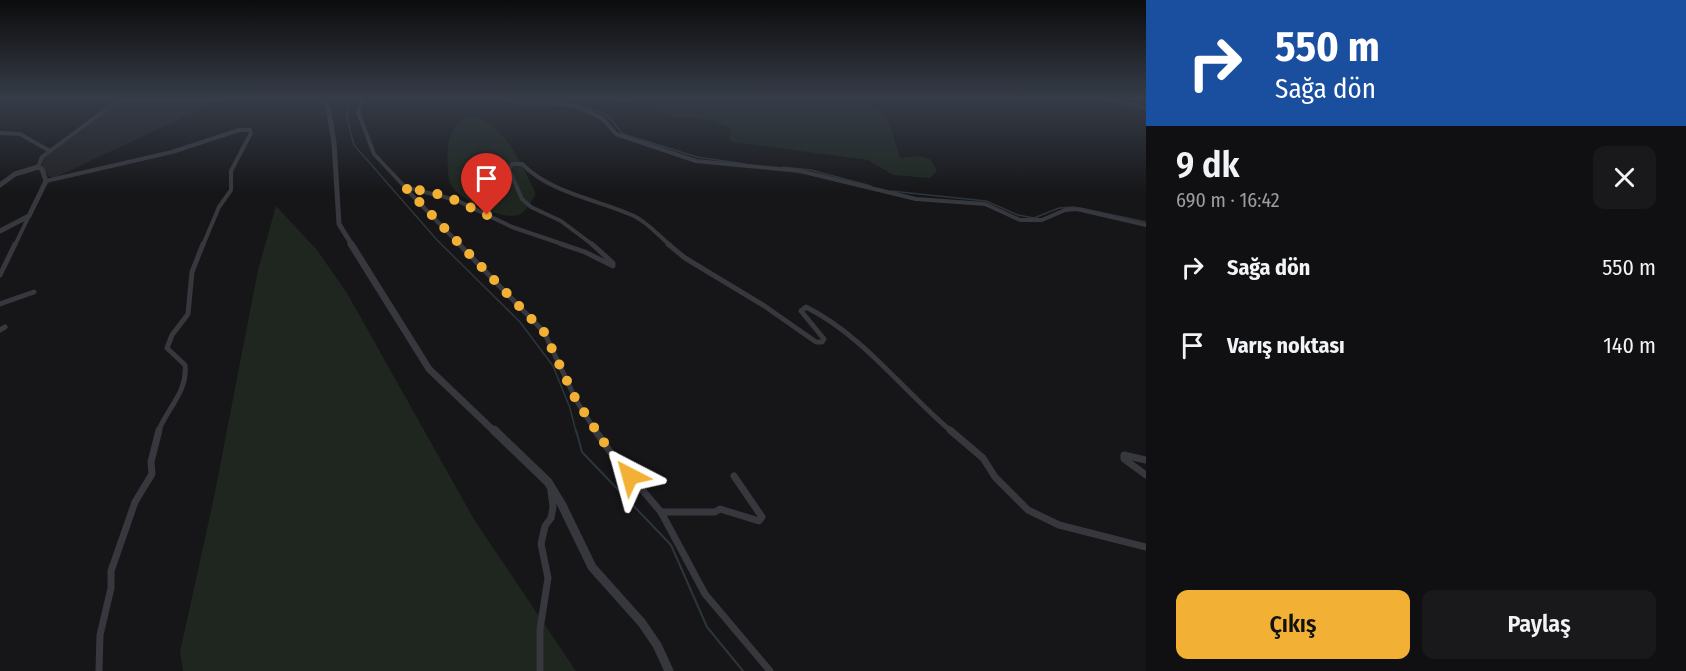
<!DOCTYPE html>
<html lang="tr">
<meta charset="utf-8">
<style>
:root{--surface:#101012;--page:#19191b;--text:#f1f3f6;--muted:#9c9d9f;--accent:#f2b134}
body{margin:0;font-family:"Fira Sans Condensed",sans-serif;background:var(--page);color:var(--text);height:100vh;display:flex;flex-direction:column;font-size:22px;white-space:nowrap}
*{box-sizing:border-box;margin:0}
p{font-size:20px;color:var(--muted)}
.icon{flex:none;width:33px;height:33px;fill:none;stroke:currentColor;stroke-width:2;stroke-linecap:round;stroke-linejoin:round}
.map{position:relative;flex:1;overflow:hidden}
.side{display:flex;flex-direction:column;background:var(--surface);width:540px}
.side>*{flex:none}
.guide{background:#1a4fa0;color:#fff;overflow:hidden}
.pin{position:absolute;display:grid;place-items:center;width:51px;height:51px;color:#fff;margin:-62px -26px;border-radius:50% 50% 50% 0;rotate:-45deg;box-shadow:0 0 6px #0007}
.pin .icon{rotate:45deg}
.me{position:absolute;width:66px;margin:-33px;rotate:321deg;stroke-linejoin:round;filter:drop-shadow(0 0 4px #0008)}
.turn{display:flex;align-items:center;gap:21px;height:126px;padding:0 30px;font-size:27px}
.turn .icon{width:78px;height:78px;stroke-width:2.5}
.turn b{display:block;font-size:42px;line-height:51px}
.round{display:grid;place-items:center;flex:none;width:63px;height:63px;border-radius:12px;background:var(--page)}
.headline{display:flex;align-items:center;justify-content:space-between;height:102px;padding:0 30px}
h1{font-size:36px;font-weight:600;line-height:45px}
.cta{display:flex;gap:12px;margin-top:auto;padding:12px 30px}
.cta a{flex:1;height:69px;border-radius:12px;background:var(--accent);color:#111;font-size:24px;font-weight:600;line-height:69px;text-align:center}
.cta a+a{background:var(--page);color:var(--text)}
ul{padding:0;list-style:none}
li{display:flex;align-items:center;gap:18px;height:78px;padding:0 30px}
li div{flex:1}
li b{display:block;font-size:22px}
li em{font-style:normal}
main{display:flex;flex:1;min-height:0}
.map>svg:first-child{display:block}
.built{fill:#222225}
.green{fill:#1e261f}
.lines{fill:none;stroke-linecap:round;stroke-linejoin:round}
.stream-far1{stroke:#2c353c;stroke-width:1.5}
.stream{stroke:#2c353c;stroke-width:2}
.minor-far2{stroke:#37383d;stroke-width:4}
.minor-far1{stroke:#37383d;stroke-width:5}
.minor{stroke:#37383d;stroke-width:7}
.tertiary-far2{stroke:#37383d;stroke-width:5}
.tertiary-far1{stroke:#37383d;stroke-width:7}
.tertiary{stroke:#37383d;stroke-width:9}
.route{stroke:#f2b134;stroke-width:10;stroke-dasharray:0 18}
</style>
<main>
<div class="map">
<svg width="1146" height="671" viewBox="0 0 1146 671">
<rect width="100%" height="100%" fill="#161618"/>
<path class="built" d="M122,99H222L56,177H50L42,167L43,158Z"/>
<g class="green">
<path d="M616,99C655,99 858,93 878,108C893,120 893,142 901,158L919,156L930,159L937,170L930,178L893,175L868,160L735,142L729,139L731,128L708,119L677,118Z"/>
<path d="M472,116C507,126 521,164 536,194C532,200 527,209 522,213C507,224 462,200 452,187C449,182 448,175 448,169C446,147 448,122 472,116Z"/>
<path d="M276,206L317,250L347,293L475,521L576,671H183L180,652L214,497L258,270Z"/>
</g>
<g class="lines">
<g class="stream-far1">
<path d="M349,99L347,119L354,145L437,240L520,322L553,366L570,408L576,432"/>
<path d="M537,101L554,100L577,105"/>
<path d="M587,108L608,116L623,134L697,157L745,164"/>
<path d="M782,167L811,170L871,186"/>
<path d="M891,191L986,201L1018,215L1034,218L1059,208L1075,207"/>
<path d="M1080,208L1146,222"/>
</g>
<path class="stream" d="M576,430L582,452L671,545L707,627L743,671"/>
<g class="minor-far2">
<path d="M362,99L358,112L374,154L405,187L456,200L512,227L565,245"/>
<path d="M506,99L520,103H558L584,109L603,119L616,134L696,161L800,171L916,199L985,204L1020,220H1042L1065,210L1077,209L1146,225"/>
<path d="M1108,99L1146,108"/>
<path d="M0,133L20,134L50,151"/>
<path d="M38,167L42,157L120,99"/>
<path d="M46,181L172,152L239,130H250L251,133L231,171V190L219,207L203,245"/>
<path d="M405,188L460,245"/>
<path d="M15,245L29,216"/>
<path d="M593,245L561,221L531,207L522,199L509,169L512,164H522C552,194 597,199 634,216C647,222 659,236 670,245"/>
</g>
<g class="minor-far1">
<path d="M459,244L544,332L576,400L596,432"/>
<path d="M561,244L585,252L613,266V263L592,244"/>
<path d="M668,244L685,258L763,305L816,342H822L824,339L801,311L806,307C864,336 903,391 952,432"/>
<path d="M0,275L15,244"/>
<path d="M0,304L34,292"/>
<path d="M0,330L5,327"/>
<path d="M158,432C167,408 188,392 185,365L167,348L172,335L188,314L192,272L203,244"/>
</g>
<g class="minor">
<path d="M595,430L611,453L661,512L705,594L770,671"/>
<path d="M950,430L983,458L995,477L1028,510L1059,525L1146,547"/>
<path d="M1146,460L1124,455V459L1146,475"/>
<path d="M661,512H715L720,509L759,521L762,517L734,476"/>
<path d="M99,671L100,635L111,588V571L135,502L152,474L151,462L159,430"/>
<path d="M540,671V629L548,578L541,544L545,526L551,518L553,507L551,491"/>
</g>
<g class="tertiary-far2">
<path d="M327,99L334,143L339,224L352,245"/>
<path d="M0,185L15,174L38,167L42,169L46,181L29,216L0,231"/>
</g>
<path class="tertiary-far1" d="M351,244L429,369L495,432"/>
<path class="tertiary" d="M494,430L548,482L562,505L592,567L642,623L657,645L669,671"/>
</g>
<linearGradient id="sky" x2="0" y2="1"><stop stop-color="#0c0c0d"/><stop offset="0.51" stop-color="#363c48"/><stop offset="1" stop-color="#363c48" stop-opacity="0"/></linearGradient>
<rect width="1146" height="193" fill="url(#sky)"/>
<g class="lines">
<path class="route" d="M487,215L446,196L405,187L544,332L576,400L611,453L630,476"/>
</g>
</svg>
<div class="pin" style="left:487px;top:215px;background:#d93025"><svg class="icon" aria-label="arrive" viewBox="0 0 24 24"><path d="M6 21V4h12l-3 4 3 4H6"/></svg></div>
<svg class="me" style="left:630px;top:476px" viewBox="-20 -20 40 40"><path d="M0-17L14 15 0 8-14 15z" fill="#f2b134" stroke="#fff" stroke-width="4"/></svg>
</div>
<section class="side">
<div class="guide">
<div class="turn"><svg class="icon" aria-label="right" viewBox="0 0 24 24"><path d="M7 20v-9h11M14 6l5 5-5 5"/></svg><div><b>550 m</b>Sağa dön</div></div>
</div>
<div class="headline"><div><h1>9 dk</h1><p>690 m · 16:42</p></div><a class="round"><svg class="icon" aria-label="close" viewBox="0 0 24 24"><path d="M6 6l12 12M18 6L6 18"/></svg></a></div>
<ul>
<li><svg class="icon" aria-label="right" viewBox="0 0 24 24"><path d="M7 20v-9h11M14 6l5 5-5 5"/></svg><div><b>Sağa dön</b></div><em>550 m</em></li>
<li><svg class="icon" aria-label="arrive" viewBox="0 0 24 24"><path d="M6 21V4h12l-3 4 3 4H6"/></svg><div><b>Varış noktası</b></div><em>140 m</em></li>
</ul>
<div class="cta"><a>Çıkış</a><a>Paylaş</a></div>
</section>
</main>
